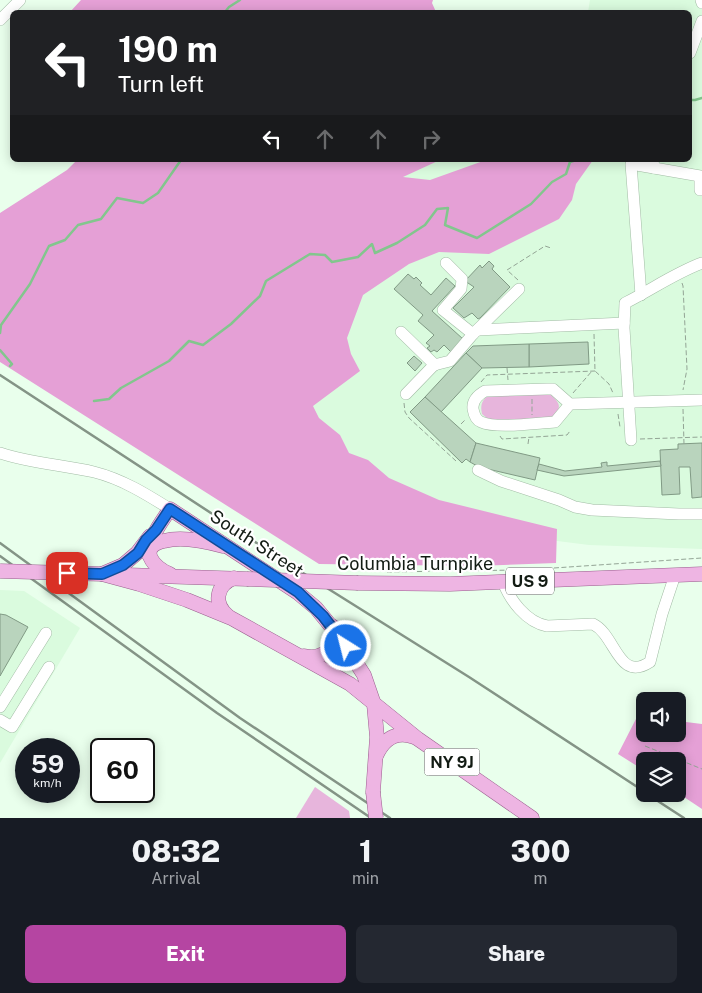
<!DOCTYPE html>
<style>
:root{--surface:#171b24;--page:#242831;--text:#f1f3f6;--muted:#9ea1a6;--accent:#b545a2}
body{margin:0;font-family:"Public Sans",sans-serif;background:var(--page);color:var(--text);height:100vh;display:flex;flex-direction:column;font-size:19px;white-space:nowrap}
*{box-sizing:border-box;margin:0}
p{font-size:16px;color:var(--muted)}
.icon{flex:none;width:28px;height:28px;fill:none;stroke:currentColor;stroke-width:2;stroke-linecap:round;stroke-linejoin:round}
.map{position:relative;height:818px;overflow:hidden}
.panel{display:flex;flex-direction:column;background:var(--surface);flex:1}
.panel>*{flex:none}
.hud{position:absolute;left:10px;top:10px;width:682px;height:152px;border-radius:8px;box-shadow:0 2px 12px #0003;background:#202124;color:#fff;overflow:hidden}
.buttons{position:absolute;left:636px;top:692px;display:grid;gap:10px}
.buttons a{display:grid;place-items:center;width:50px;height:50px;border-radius:8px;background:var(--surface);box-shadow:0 2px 12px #0003;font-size:25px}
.speed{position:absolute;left:15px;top:738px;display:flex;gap:10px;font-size:25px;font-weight:700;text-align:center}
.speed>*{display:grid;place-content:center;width:65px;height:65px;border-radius:50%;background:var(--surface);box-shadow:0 2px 12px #0003;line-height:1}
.speed small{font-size:12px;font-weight:400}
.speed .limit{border:2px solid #111;border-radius:8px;background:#fff;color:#111}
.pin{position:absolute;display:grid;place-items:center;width:42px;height:42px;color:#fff;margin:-21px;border-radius:10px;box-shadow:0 2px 8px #0006}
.me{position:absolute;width:55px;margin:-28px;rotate:324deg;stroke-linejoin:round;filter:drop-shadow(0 0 4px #0008)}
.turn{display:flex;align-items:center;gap:18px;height:105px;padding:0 25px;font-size:22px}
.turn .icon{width:65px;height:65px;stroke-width:2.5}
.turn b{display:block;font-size:35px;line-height:42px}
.lanes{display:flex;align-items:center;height:48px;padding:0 25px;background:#0003;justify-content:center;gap:25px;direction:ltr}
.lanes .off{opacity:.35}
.eta{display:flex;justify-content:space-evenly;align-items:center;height:85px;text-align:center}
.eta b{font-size:30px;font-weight:800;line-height:35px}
.action{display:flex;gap:10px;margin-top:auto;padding:10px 25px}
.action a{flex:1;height:58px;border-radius:8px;background:var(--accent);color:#fff;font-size:20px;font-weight:800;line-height:58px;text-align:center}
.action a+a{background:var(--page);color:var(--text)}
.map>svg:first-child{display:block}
.built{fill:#dafbde}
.green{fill:#e7b5dc}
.forest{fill:#e5a0d6}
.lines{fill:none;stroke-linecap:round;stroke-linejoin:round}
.stream{stroke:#82c68d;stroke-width:2.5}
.building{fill:#b9d4bd;stroke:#819a85}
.minor-casing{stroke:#a2bca5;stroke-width:12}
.major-casing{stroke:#9a5f8e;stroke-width:15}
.path{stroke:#93a495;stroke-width:1;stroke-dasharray:5 2.5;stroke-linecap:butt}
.minor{stroke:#fff;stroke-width:11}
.major{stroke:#eeb5e3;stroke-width:14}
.rail{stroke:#849486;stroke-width:2.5}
.major-bridge-casing{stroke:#9a5f8e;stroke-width:15;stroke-linecap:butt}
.major-bridge{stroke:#eeb5e3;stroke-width:14}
.route-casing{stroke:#114b97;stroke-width:12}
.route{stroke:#1a73e8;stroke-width:9}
.labels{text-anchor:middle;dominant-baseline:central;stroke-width:4.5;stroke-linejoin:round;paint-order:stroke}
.shield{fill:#fff;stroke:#595f5a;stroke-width:1}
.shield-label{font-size:16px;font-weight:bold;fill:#121b13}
.street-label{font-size:18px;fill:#121b13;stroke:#fff}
</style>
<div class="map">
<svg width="702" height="818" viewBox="0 0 702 818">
<rect width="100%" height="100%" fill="#e9ffec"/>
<g class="built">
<path d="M590,0H702V549L589,545L374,518L290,477L237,250L440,160H690V12H588Z"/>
<path d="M0,590L24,591L80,628L0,763Z"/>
</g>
<g class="green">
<path d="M550,394C559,402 563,407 553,417L497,421L488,419L482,414C480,405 482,399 490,395Z"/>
<path d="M315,787L349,811L350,818H296Z"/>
</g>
<g class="forest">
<path d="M81,0H433L432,3L436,12H70Z"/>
<path d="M77,160H440L403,177L430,180L486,160H593L576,184L572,200L559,219L489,254L439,252L409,264L363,295L347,338L351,354L360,371L313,406L319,418L340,435L349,453L368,460L389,478L439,500L557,529L556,563L476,566L319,564L0,362V213L67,170Z"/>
<path d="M638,715L645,716V734H678V721L702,724V809L678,793V761H645V771L618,754Z"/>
</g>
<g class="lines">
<g class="stream">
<path d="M225,12L229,7L240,0"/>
<path d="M690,100H695L702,98"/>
<path d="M0,333L1,325L30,284L49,246L65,240L78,225L101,219L117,198L143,203L158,193L181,160"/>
<path d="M0,350L12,364L10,366"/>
<path d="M94,401L109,399L121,388L169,361L189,341L203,345L231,324L260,296L266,281L310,254L325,255L332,262L358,257L372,244L375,253L397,243L425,225L437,209L448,208L445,225L477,238L531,204L552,182L566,174L570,162L576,160"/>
</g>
</g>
<g class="building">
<path d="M489,261L494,266L492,269L510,287L480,318L478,319L472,313L464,318L453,308L474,287L465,281L480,265L482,268Z"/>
<path d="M408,274L414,279L416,277L422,283L420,285L431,295L446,278L455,286L432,311L463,339L451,352L444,345L437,352L434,350L431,352L427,348L430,346L426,343L434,335L418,321L423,315L394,289Z"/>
<path d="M588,342L589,364L529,367V344Z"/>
<path d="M529,344V367L482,368L466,353L473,346Z"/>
<path d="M466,353L482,368L441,412L425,397Z"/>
<path d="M414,356L422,363L415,371L407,363Z"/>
<path d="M425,397L476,443L470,462L466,459L462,463L410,412Z"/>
<path d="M476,443L540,458L535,480L479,467L470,462Z"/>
<path d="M702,443V497L692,498L690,467H679L680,494L662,495L660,450L678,449V444Z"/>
<path d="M660,461L661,466L564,476L537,470L539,464L565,471L602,467L601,463L607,462V466Z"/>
<path d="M0,614L6,615L28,627L0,676Z"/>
</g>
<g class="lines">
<g class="minor-casing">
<g id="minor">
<path d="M701,0L702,3"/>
<path d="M0,20L20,0"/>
<path d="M690,53L702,21"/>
<path d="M653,160L654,168L700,176V190H702"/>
<path d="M446,263L462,279L461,289L443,310L473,334"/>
<path d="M641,295L631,164L654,168"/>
<path d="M478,330L624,323"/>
<path d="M401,332L435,365"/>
<path d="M406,394L434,365L450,361L473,334L519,289"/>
<path d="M570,404L555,422C536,423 497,429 481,422C476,420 474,415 473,409C472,401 478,395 485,391L547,389H553L570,404L702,400"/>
<path d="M631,440L624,328L625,303C651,290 675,273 702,263"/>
<path d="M0,453C29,463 64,465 94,472C122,479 146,494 170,509"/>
<path d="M478,470L501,481L559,500L575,507L592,510L679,514H702"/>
<path d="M503,582C510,600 526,622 547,626L593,624C616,635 618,683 650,662L662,614L675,575"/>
<path d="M0,707L46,633"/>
<path d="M0,720L12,727L49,667"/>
</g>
</g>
<g class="major-casing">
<g id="major">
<path d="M149,555C149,537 161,523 170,509L298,593L316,608L339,636L364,675L374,704L377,737L373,792"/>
<path d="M67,573L102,574L139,584L187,600L231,618L350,684L418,739L532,818"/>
<path d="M102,574L123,565L137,553L150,536"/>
<path d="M170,574C153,568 137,547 164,541C181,536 205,541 223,546"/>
<path d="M127,575L247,579"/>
<path d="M358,583L450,584L702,574"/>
<path d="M228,616C213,604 216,585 234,578"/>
<path d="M304,656C323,661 340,645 332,626"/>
<path d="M376,756C383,740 396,730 414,737"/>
</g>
</g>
<g class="path">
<path d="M518,280L507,270L545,246L551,248"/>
<path d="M682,283L683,286L687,369L683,390"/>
<path d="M594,334L595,371L609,384L613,393"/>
<path d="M507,368L508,380"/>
<path d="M481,382L487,375L595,371"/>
<path d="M573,393L592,371"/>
<path d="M532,399V415"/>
<path d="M404,403L405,412L409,418L456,461"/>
<path d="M683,409L684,444"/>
<path d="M618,414L620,427"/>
<path d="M461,424L466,419"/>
<path d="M500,436L502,439L567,435L570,431"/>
<path d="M640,439L702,437"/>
<path d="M528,444L529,437"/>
<path d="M539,569L702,558"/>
<path d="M387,572L517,570"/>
<path d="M645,746L702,769"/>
</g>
<use href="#minor" class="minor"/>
<use href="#major" class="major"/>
<g class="rail">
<path d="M0,375L295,568L469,677L645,792"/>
<path d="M0,543L240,718L390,818"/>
<path d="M0,556L217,713L371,818"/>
<path d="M647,794L684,818"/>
</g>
<g class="major-bridge-casing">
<g id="major-bridge">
<path d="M0,571L67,573"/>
<path d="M247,579L358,583"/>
<path d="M373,792L376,818"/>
</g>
</g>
<use href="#major-bridge" class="major-bridge"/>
</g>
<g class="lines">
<g class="route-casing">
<path id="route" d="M67,573L102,574L123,565L138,553L146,540L156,530L170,509L298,592L323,616L346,646"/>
</g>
<use href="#route" class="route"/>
</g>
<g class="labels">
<g class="shield">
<rect x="506" y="567.5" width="48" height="27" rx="4"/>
<rect x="424.5" y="748.5" width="55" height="27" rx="4"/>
</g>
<g class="shield-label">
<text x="530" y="581">US 9</text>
<text x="452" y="762">NY 9J</text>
</g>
<g class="street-label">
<text transform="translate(257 543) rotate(33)">South Street</text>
<text x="415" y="563">Columbia Turnpike</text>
</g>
</g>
</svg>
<div class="buttons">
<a><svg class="icon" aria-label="sound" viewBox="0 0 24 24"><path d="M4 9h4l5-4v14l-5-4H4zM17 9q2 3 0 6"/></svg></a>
<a><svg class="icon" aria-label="layers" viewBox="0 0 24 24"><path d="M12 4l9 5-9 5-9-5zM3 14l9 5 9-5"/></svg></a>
</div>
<div class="speed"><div>59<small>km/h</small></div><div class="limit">60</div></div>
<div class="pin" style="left:67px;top:573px;background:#d93025"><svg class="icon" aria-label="arrive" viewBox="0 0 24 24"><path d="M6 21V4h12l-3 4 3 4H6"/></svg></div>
<svg class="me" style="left:346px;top:646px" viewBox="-20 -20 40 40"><circle r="17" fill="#1a73e8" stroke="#fff" stroke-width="3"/><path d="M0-11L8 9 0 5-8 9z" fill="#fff"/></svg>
<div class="hud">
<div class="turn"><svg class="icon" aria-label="left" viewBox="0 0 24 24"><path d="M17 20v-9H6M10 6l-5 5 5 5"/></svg><div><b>190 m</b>Turn left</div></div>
<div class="lanes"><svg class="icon" aria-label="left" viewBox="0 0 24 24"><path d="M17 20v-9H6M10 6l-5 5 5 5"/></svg><svg class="icon off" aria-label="ahead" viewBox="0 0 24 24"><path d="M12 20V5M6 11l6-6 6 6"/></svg><svg class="icon off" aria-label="ahead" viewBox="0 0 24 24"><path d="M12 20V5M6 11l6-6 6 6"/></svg><svg class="icon off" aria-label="right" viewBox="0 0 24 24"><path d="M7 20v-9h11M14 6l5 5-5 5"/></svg></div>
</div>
</div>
<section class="panel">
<div class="eta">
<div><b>08:32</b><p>Arrival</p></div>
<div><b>1</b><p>min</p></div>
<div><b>300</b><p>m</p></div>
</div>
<div class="action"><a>Exit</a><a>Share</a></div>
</section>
